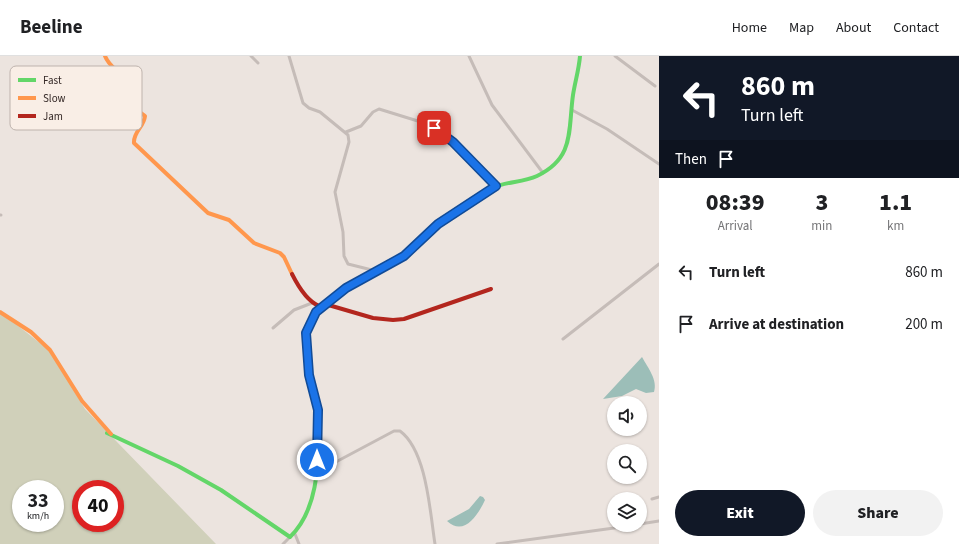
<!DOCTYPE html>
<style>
:root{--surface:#fff;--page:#f2f2f2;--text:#202124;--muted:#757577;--line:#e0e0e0;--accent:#111827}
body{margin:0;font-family:"Source Sans 3",sans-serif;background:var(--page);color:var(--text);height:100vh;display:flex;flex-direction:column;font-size:15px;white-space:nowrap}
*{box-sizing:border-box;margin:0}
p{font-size:13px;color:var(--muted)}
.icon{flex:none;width:22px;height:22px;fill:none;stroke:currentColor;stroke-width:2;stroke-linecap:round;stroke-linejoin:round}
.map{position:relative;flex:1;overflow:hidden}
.sheet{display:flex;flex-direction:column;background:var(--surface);width:300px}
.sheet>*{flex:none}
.banner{background:#111827;color:#fff;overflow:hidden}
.tools{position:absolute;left:607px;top:340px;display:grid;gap:8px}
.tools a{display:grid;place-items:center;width:40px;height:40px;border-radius:50%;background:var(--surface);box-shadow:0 1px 3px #0004;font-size:20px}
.speed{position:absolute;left:12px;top:424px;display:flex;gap:8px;font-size:20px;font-weight:700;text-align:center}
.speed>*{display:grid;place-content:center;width:52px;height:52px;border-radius:50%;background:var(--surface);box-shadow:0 1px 3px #0004;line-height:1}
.speed small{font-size:10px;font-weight:400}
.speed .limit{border:6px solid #d22;background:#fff;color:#111}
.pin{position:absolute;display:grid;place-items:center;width:34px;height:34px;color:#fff;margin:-17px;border-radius:8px;box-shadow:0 2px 6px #0006}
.me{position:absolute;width:44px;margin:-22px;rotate:0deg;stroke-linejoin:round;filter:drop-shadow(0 0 3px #0008)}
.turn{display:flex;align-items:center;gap:14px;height:84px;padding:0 16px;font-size:18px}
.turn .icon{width:52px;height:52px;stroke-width:2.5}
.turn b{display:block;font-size:28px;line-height:34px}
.then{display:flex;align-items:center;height:38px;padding:0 16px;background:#0003;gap:8px;font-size:15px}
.eta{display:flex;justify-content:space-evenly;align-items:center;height:68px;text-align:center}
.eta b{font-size:24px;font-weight:800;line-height:28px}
.cta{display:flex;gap:8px;margin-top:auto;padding:8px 16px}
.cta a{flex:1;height:46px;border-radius:24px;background:var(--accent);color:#fff;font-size:16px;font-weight:800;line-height:46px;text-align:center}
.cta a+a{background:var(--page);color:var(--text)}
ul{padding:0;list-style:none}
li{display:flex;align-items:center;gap:12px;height:52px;padding:0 16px}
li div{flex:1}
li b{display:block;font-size:15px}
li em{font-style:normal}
header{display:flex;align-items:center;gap:24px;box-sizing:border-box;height:56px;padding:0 20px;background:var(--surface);border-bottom:1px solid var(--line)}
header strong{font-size:19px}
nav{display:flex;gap:22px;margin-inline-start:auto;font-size:14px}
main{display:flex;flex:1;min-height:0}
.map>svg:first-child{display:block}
.green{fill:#d0d0ba;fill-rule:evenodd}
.water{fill:#9cbeb8}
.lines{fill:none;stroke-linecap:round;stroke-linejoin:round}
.street{stroke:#c5bcb8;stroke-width:3}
.fast{stroke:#63d668;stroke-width:4}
.slow{stroke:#ff974d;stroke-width:4}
.jam{stroke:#b3261e;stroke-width:4}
.route-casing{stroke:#114b97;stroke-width:10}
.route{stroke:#1a73e8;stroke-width:7}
.key{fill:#f9eee6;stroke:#beb3ad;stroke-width:1}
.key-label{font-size:11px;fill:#352927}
</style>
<header>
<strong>Beeline</strong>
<nav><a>Home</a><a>Map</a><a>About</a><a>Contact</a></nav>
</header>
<main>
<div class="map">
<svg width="659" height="488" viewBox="0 0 659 488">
<rect width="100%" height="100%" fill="#ece4df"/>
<path class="green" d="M0,258H3L50,295L85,353L216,488H0ZM21,433H55V467H21ZM81,433H115V467H81Z"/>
<g class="water">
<path d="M642,301C648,312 658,324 654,336L646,337L636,333L622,340L603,343Z"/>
<path d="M480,440L483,441L485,444C478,459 464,481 447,465L469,453Z"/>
</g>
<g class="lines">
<g class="street">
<path d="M251,0L258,7"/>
<path d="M289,0L303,47L309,52L320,56L348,79L349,86L335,136L343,176L344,200L348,208L376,215"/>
<path d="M469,0L492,49L543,117"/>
<path d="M615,0L655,30"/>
<path d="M572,54L607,73L659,108"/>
<path d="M346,76L361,70L373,56L379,53L421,66L446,80L496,130"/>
<path d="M0,159H1"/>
<path d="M273,272L294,254L312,247"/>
<path d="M563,283L659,208"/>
<path d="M317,404L321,408H332L394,375H400C427,395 430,457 435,488"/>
<path d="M652,443L659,441"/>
<path d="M640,468L659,465"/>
<path d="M295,478L299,488"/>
<path d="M283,488L290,481"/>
<path d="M497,488L636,469"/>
</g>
<g class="fast">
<path d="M493,132C506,125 522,127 537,120C575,102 568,74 573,39C575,26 579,13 580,0"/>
<path d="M107,377L178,410L221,434L290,481C317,455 319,410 318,375"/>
</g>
<g class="slow">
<path d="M105,0C109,10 116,13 123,21C130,29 130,37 132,47C134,53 141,57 145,60C144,71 133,76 134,87L208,157L229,164L254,187L280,197L284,201L292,218"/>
<path d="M0,256L31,276L50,294L82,345L111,378"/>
<path d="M318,375C317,299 270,268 363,223"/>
</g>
<g class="jam">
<path d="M292,218C298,230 307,245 319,250L325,248L373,262L393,264L404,263L491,233"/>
<path d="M363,223L404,200L446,162L493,132"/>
</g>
</g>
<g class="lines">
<g class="route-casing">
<path id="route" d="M317,404L318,354L309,319L306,277L316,256L346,232L404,200L438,168L496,130L453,86L434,72"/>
</g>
<use href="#route" class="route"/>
</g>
<rect x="10" y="10" width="132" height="64" rx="6" class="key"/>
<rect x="18" y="22" width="18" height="4" fill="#63d668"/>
<rect x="18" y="40" width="18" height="4" fill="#ff974d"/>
<rect x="18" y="58" width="18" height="4" fill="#b3261e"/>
<g class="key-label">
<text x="43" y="28">Fast</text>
<text x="43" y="46">Slow</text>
<text x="43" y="64">Jam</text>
</g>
</svg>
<div class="tools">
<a><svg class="icon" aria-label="sound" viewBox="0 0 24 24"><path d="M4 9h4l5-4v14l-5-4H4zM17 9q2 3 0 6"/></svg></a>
<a><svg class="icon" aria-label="search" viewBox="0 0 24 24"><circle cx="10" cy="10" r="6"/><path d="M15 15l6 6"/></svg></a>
<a><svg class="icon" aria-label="layers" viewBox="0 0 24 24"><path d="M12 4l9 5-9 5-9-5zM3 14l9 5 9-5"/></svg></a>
</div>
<div class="speed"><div>33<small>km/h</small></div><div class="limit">40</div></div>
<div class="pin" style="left:434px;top:72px;background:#d93025"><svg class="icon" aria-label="arrive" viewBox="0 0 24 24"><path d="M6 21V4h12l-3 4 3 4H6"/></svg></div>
<svg class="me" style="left:317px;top:404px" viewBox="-20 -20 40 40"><circle r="17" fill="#1a73e8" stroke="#fff" stroke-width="3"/><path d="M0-11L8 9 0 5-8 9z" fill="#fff"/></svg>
</div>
<section class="sheet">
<div class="banner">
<div class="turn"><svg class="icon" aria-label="left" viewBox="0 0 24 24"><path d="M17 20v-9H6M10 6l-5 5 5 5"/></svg><div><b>860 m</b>Turn left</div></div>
<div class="then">Then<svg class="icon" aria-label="arrive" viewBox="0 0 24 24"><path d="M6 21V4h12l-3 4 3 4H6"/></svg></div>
</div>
<div class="eta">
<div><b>08:39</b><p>Arrival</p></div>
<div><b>3</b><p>min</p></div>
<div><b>1.1</b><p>km</p></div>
</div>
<ul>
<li><svg class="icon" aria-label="left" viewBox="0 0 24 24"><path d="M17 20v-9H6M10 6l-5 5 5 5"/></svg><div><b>Turn left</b></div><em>860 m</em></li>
<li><svg class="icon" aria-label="arrive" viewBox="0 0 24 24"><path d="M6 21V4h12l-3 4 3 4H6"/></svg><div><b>Arrive at destination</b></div><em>200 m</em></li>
</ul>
<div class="cta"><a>Exit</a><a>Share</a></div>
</section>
</main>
